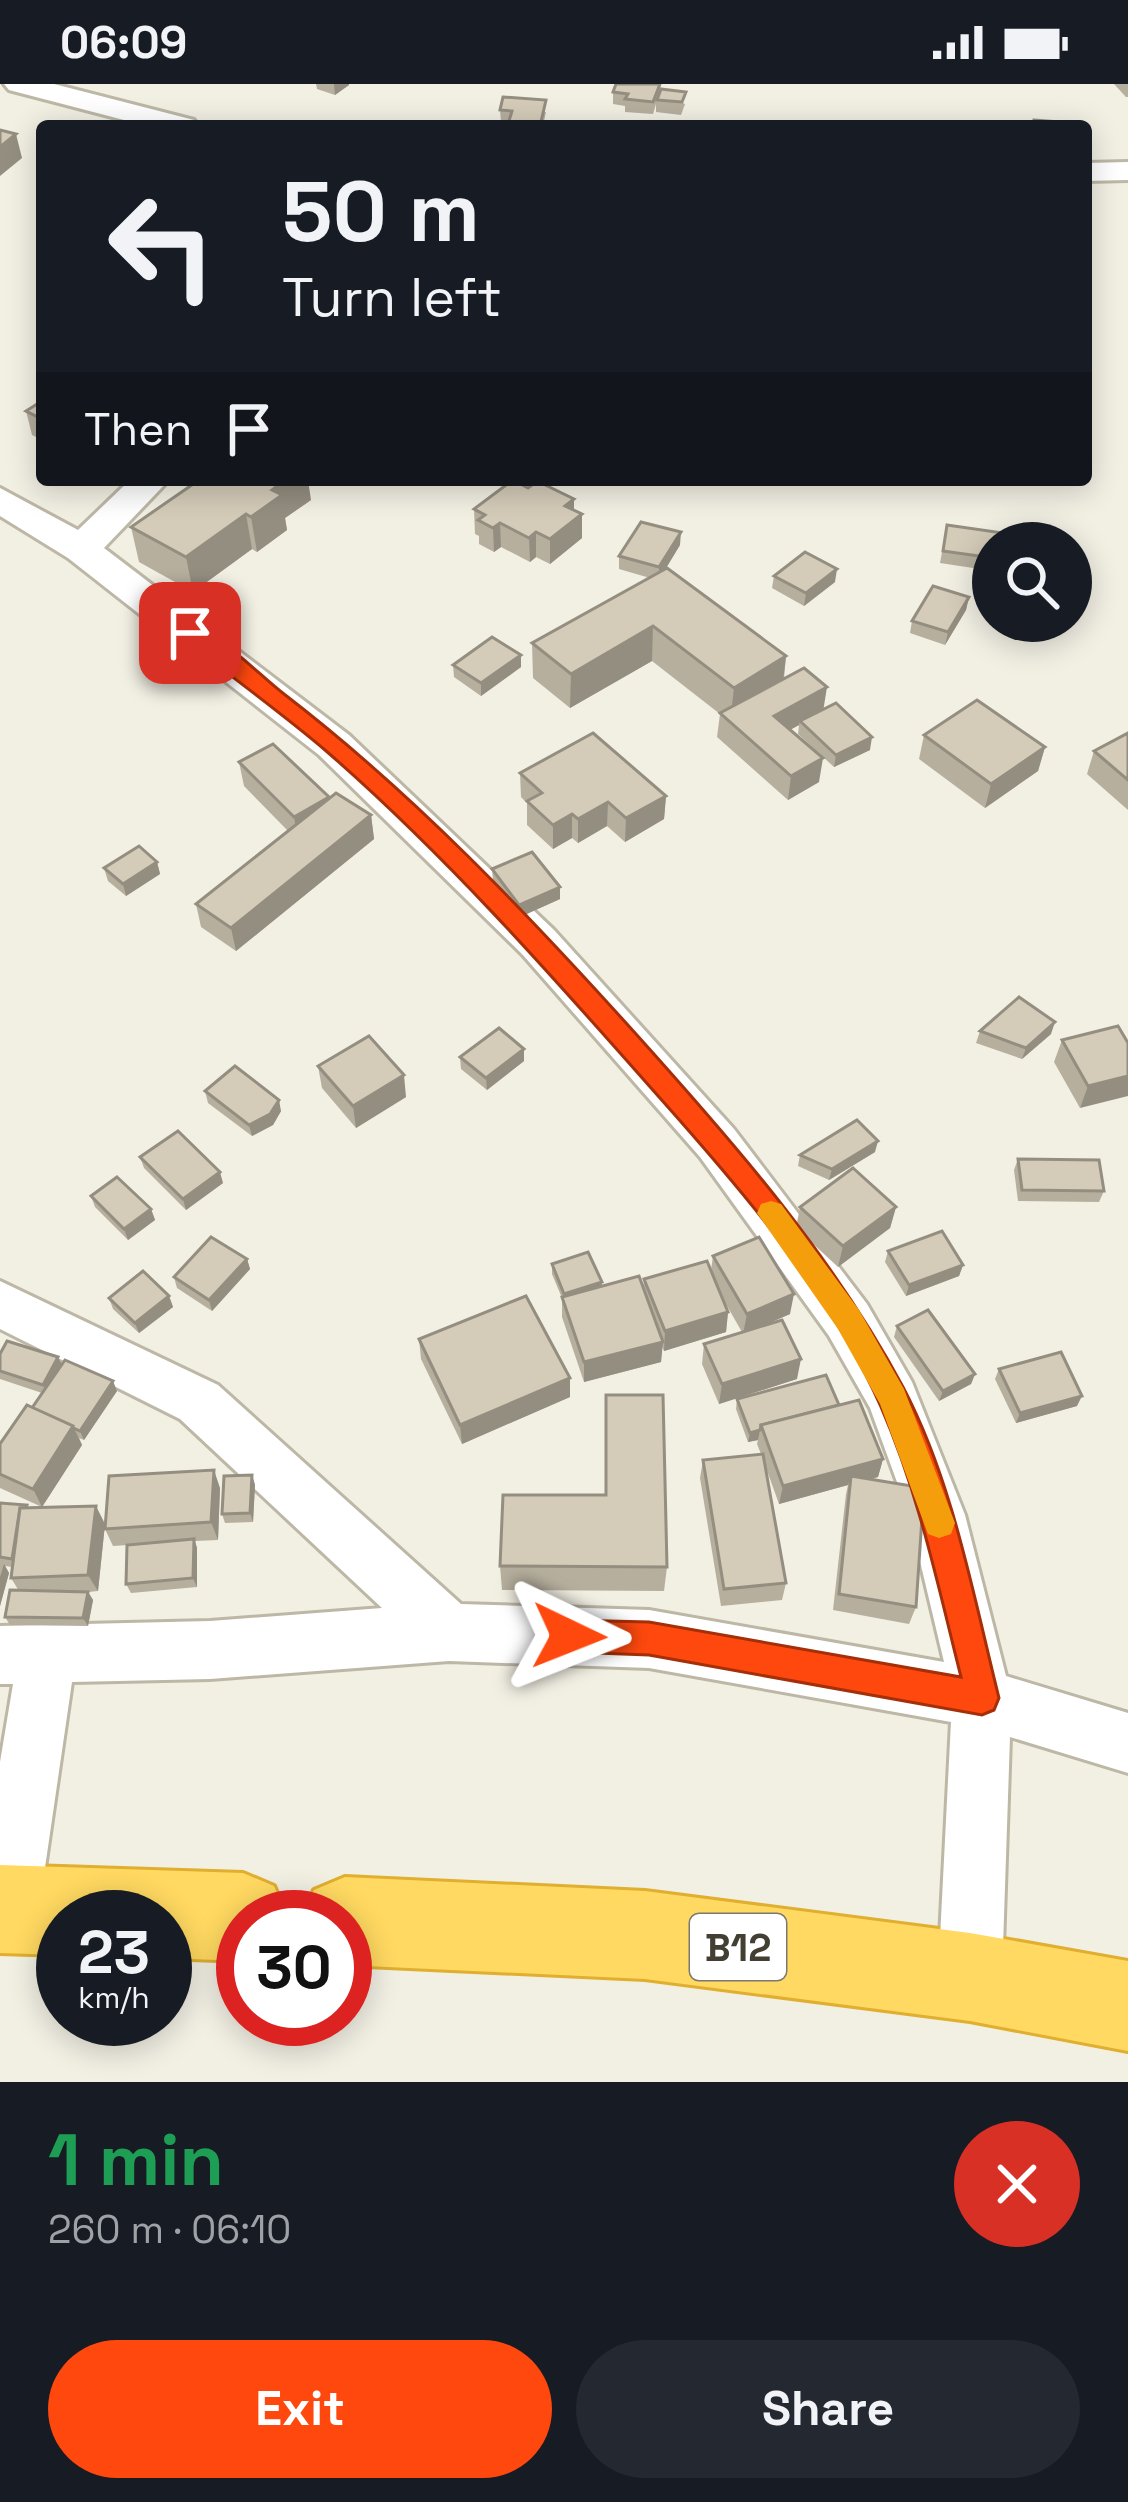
<!DOCTYPE html>
<meta charset="utf-8">
<style>
:root{--surface:#171b24;--page:#242831;--text:#f1f3f6;--muted:#9ea1a6;--accent:#fe480e}
body{margin:0;font-family:"Space Grotesk",sans-serif;background:var(--page);color:var(--text);height:100vh;display:flex;flex-direction:column;font-size:45px;white-space:nowrap}
*{box-sizing:border-box;margin:0}
p{font-size:39px;color:var(--muted)}
.icon{flex:none;width:66px;height:66px;fill:none;stroke:currentColor;stroke-width:2;stroke-linecap:round;stroke-linejoin:round}
.map{position:relative;height:1998px;overflow:hidden}
.sheet{display:flex;flex-direction:column;background:var(--surface);flex:1}
.sheet>*{flex:none}
.guide{position:absolute;left:36px;top:36px;width:1056px;height:366px;border-radius:12px;box-shadow:0 6px 30px #0003;background:#171b24;color:var(--text);overflow:hidden}
.controls{position:absolute;left:972px;top:438px;display:grid;gap:24px}
.controls a{display:grid;place-items:center;width:120px;height:120px;border-radius:50%;background:var(--surface);box-shadow:0 6px 30px #0003;font-size:60px}
.speed{position:absolute;left:36px;top:1806px;display:flex;gap:24px;font-size:60px;font-weight:700;text-align:center}
.speed>*{display:grid;place-content:center;width:156px;height:156px;border-radius:50%;background:var(--surface);box-shadow:0 6px 30px #0003;line-height:1}
.speed small{font-size:30px;font-weight:400}
.speed .limit{border:18px solid #d22;background:#fff;color:#111}
.pin{position:absolute;display:grid;place-items:center;width:102px;height:102px;color:#fff;margin:-51px;border-radius:24px;box-shadow:0 6px 18px #0006}
.me{position:absolute;width:132px;margin:-66px;rotate:92deg;stroke-linejoin:round;filter:drop-shadow(0 0 9px #0008)}
.turn{display:flex;align-items:center;gap:42px;height:252px;padding:0 48px;font-size:54px}
.turn .icon{width:156px;height:156px;stroke-width:2.5}
.turn b{display:block;font-size:84px;line-height:102px}
.then{display:flex;align-items:center;height:114px;padding:0 48px;background:#0003;gap:24px;font-size:45px}
.round{display:grid;place-items:center;flex:none;width:126px;height:126px;border-radius:63px;background:var(--page)}
.head{display:flex;align-items:center;justify-content:space-between;height:204px;padding:0 48px}
h1{font-size:72px;font-weight:600;line-height:90px;color:#1e9e55}
.primary-button{display:flex;gap:24px;margin-top:auto;padding:24px 48px}
.primary-button a{flex:1;height:138px;border-radius:72px;background:var(--accent);color:#fff;font-size:48px;font-weight:600;line-height:138px;text-align:center}
.primary-button a+a{background:var(--page);color:var(--text)}
.status{display:flex;justify-content:space-between;align-items:center;height:84px;padding:0 60px;background:var(--surface);direction:ltr}
.status svg{height:33px;fill:currentColor}
.map>svg:first-child{display:block}
.lines{fill:none;stroke-linecap:round;stroke-linejoin:round}
.minor-casing{stroke:#bdb7a6;stroke-width:6}
.highway-casing{stroke:#e0af2f;stroke-width:6}
.minor{fill:#fff;fill-rule:evenodd}
.highway{fill:#ffd961;fill-rule:evenodd}
.wall{fill:#b6af9e}
.shaded-wall{fill:#948e81}
.building{fill:#d4cbb8;stroke:#948e81;stroke-width:3}
.route{fill:#fe480e;stroke:#a52f09;stroke-width:3}
.slow{fill:#f59e0b}
.labels{text-anchor:middle;dominant-baseline:central;stroke-width:9;stroke-linejoin:round;paint-order:stroke}
.shield{fill:#fff;stroke:#7c7970;stroke-width:3}
.shield-label{font-size:39px;font-weight:bold;fill:#443f33}
</style>
<div class="status"><b>06:09</b><svg viewBox="0 0 49 12"><path d="M0 12V9h3v3zM5 12V6h3v6zM10 12V3h3v9zM15 12V0h3v12zM26 1h20v11H26zM47 4h2v5h-2z"/></svg></div>
<div class="map">
<svg width="1128" height="1998" viewBox="0 0 1128 1998">
<rect width="100%" height="100%" fill="#f2efe3"/>
<g class="lines">
<g class="minor-casing">
<g id="minor">
<path d="M4,0H54L194,36L198,42H147L9,6Z"/>
<path d="M1128,78V96L1086,97V79Z"/>
<path d="M130,396H169L104,464L349,651L554,846L734,1045L867,1220L912,1298L965,1431L1006,1592L1128,1629V1689L1010,1653L1002,1893L993,1916L970,1925L947,1916L938,1893L951,1638L649,1584L449,1577L210,1595L72,1598L39,1825L29,1847L7,1857L0,1854V1678L13,1600H0V1542L210,1537L382,1524L180,1335L0,1245V1197L218,1301L461,1520L649,1526L944,1578L909,1431L870,1324L829,1252L700,1073L522,870L319,671L68,474L0,432V404L78,446Z"/>
</g>
</g>
<g class="highway-casing">
<g id="highway">
<path d="M0,1781L243,1789L274,1802L287,1833H243V1877L165,1874V1833H63V1871L0,1869Z"/>
<path d="M345,1793L645,1807L970,1849L1128,1877V1967L970,1937L645,1895L345,1881V1833H303L314,1806Z"/>
</g>
</g>
<use href="#minor" class="minor"/>
<use href="#highway" class="highway"/>
</g>
<g class="wall">
<path d="M316,0H349V1L335,11L317,5Z"/>
<path d="M660,0L659,9L685,20L681,31L656,28V20L653,30L625,28V22L613,20V8Z"/>
<path d="M1114,0H1128V13H1126Z"/>
<path d="M500,26L546,28L543,42H508L509,39L501,38Z"/>
<path d="M42,317V356L32,351L26,327Z"/>
<path d="M311,416L285,434L287,446L257,468L252,465L193,508L139,478L131,443Z"/>
<path d="M474,425L574,426L582,454L550,480L536,473L530,478L501,463L494,468L479,460V452L475,450Z"/>
<path d="M947,441L993,459V487L940,479Z"/>
<path d="M680,461L665,485L786,572L784,595L824,625L870,666L834,683L798,650L799,641L790,646L819,698L788,716L717,653L720,630L652,577L570,624L533,594L532,559L650,494L619,485V472Z"/>
<path d="M774,492L835,498L804,522L772,504Z"/>
<path d="M969,513L966,526L945,561L910,549L912,537Z"/>
<path d="M453,581L521,583L481,612L454,593Z"/>
<path d="M1128,649V726L1087,690L1094,667Z"/>
<path d="M924,651L1045,663L1038,687L985,724L919,675Z"/>
<path d="M239,678L371,731L374,755L236,867L201,843L196,820L288,747L244,702Z"/>
<path d="M520,689L666,712L664,735L625,758L607,742L578,759L572,754L553,765L527,741V719L521,713Z"/>
<path d="M157,778L160,790L126,812L108,797L104,784Z"/>
<path d="M492,785L560,815L520,833L493,797Z"/>
<path d="M1118,942L1080,1024L1054,978L1062,956Z"/>
<path d="M980,947L1051,950L1022,975L976,959Z"/>
<path d="M524,965V977L487,1006L461,985L460,973Z"/>
<path d="M318,982L406,1013L356,1044L322,1004Z"/>
<path d="M205,1007L281,1027L273,1041L252,1052L208,1019Z"/>
<path d="M875,1068L829,1096L798,1082L800,1071Z"/>
<path d="M140,1073L223,1099L186,1126L144,1084Z"/>
<path d="M1018,1075L1104,1107L1099,1118L1018,1117L1014,1086Z"/>
<path d="M91,1112L151,1125L155,1136L128,1156L95,1123Z"/>
<path d="M800,1123H896L890,1144L838,1183L796,1144Z"/>
<path d="M888,1167L963,1181L959,1192L906,1212L885,1178Z"/>
<path d="M713,1172L790,1230L763,1242L797,1295L719,1320L702,1280L704,1260L742,1248L723,1215L728,1228L726,1248L664,1267L662,1263L661,1278L584,1298L562,1233V1214L552,1190V1180L601,1202L643,1203L644,1195L711,1186Z"/>
<path d="M247,1175L250,1185L212,1227L177,1204L174,1193Z"/>
<path d="M169,1212L173,1223L139,1249L113,1225L109,1214Z"/>
<path d="M897,1242L975,1290L971,1300L939,1317L894,1253Z"/>
<path d="M419,1255L570,1313L462,1360L421,1275Z"/>
<path d="M0,1270L58,1273L62,1281L117,1307L84,1356L79,1354L82,1361L42,1423L0,1404V1360L32,1324L42,1309L0,1295Z"/>
<path d="M999,1285L1077,1322L1016,1339L995,1295Z"/>
<path d="M606,1311L667,1483L664,1507L502,1506L500,1482L605,1411Z"/>
<path d="M737,1315L839,1321L883,1375L878,1393L871,1395L916,1523L909,1540L833,1526L846,1410L848,1401L779,1420L765,1381L786,1499L782,1516L721,1522L700,1394L703,1376L761,1370L757,1360L758,1356L748,1358L736,1325Z"/>
<path d="M252,1391L255,1401L253,1438L225,1439L222,1430Z"/>
<path d="M220,1404L218,1456L195,1457L197,1464V1503L131,1509L126,1500L128,1461L113,1462L105,1445Z"/>
<path d="M0,1419L105,1440L98,1507L88,1508L93,1516L88,1542L10,1541L5,1533L19,1507L11,1494L12,1483L5,1482L9,1489L0,1522Z"/>
</g>
<g class="shaded-wall">
<path d="M334,0H349V1L335,11Z"/>
<path d="M16,50L22,74L0,92V63Z"/>
<path d="M285,396H308L311,416L285,434L287,446L257,468L251,433L272,406Z"/>
<path d="M574,415V436L582,430V454L550,480V455L565,422Z"/>
<path d="M246,430L252,465L193,508L186,473Z"/>
<path d="M500,439L501,463L494,468L493,444Z"/>
<path d="M536,448V473L530,478L529,454Z"/>
<path d="M681,448L680,461L659,496V483Z"/>
<path d="M837,485L835,498L804,522L806,509Z"/>
<path d="M969,513L966,526L945,561L948,548Z"/>
<path d="M653,542L652,577L570,624L571,590Z"/>
<path d="M521,571V583L481,612V599Z"/>
<path d="M786,572L782,606L730,638L734,604Z"/>
<path d="M827,603L823,628L800,637L799,641L771,656L774,632Z"/>
<path d="M872,653L870,666L834,683L836,671Z"/>
<path d="M1045,663L1038,687L985,724L991,700Z"/>
<path d="M823,674L819,698L788,716L791,692Z"/>
<path d="M666,712L664,735L625,758L626,734Z"/>
<path d="M329,713L298,756L294,733Z"/>
<path d="M608,718L607,742L578,759V735Z"/>
<path d="M572,730V754L553,765V741Z"/>
<path d="M371,731L374,755L236,867L231,844Z"/>
<path d="M157,778L160,790L126,812L123,800Z"/>
<path d="M560,803V815L520,833L519,821Z"/>
<path d="M1055,938L1051,950L1022,975L1026,964Z"/>
<path d="M524,965V977L487,1006L486,994Z"/>
<path d="M404,991L406,1013L356,1044L353,1022Z"/>
<path d="M1128,992V1012L1080,1024L1088,1002Z"/>
<path d="M279,1016L281,1027L273,1041L252,1052L249,1041Z"/>
<path d="M878,1057L875,1068L829,1096L832,1085Z"/>
<path d="M220,1088L223,1099L186,1126L183,1115Z"/>
<path d="M896,1123L890,1144L838,1183L843,1162Z"/>
<path d="M151,1125L155,1136L128,1156L124,1145Z"/>
<path d="M247,1175L250,1185L212,1227L209,1216Z"/>
<path d="M963,1181L959,1192L906,1212L909,1201Z"/>
<path d="M602,1198L601,1208L564,1220V1210Z"/>
<path d="M794,1210L790,1230L743,1250L747,1230Z"/>
<path d="M169,1212L173,1223L139,1249L135,1239Z"/>
<path d="M728,1228L726,1248L664,1267L665,1247Z"/>
<path d="M663,1258L661,1278L584,1298V1278Z"/>
<path d="M58,1273L63,1283L48,1311L43,1301Z"/>
<path d="M801,1275L797,1295L719,1320L722,1300Z"/>
<path d="M975,1290L971,1300L939,1317L943,1307Z"/>
<path d="M570,1294V1313L462,1360L460,1341Z"/>
<path d="M113,1297L117,1307L84,1356L80,1347Z"/>
<path d="M1082,1312L1077,1322L1016,1339L1020,1329Z"/>
<path d="M73,1342L82,1361L42,1423L33,1405Z"/>
<path d="M760,1346L758,1356L748,1358L750,1349Z"/>
<path d="M883,1375L878,1393L850,1401L851,1392L848,1401L779,1420L783,1402Z"/>
<path d="M214,1386L220,1404L218,1456L211,1438Z"/>
<path d="M252,1391L255,1401L253,1438L250,1429Z"/>
<path d="M96,1422L105,1440L98,1507L88,1491Z"/>
<path d="M194,1455L197,1464V1503L193,1494Z"/>
<path d="M4,1480L9,1489L0,1522V1493Z"/>
<path d="M88,1508L93,1516L88,1542L83,1534Z"/>
</g>
<g class="building">
<path d="M616,0H660L653,18L625,15L628,10L613,8Z"/>
<path d="M661,5L686,8L682,18L657,16Z"/>
<path d="M503,13L546,16L540,42L508,40L512,27L500,26Z"/>
<path d="M1034,36L1059,38L1060,42H1034Z"/>
<path d="M0,46L16,50L0,63Z"/>
<path d="M42,317V335L26,327Z"/>
<path d="M199,396H285L272,406L282,411L251,433L246,430L186,473L131,443Z"/>
<path d="M513,396L528,404L537,397L574,415L565,422L582,430L550,455L536,448L529,454L500,439L493,444L478,436L485,431L474,425Z"/>
<path d="M641,438L681,448L659,483L619,472Z"/>
<path d="M947,441L1003,449L1004,459H993V474L943,467Z"/>
<path d="M805,468L837,485L806,509L774,492Z"/>
<path d="M667,484L786,572L734,604L653,542L571,590L532,559Z"/>
<path d="M933,502L969,513L948,548L912,537Z"/>
<path d="M492,553L521,571L481,599L453,581Z"/>
<path d="M804,584L827,603L774,632L823,674L791,692L720,629Z"/>
<path d="M977,616L1045,663L991,700L924,651Z"/>
<path d="M836,619L872,653L836,671L800,637Z"/>
<path d="M593,649L666,712L626,734L608,718L578,735L572,730L553,741L527,717L542,709L520,689Z"/>
<path d="M1128,649V696L1094,667Z"/>
<path d="M273,660L329,713L294,733L239,678Z"/>
<path d="M336,709L371,731L231,844L196,820Z"/>
<path d="M139,762L157,778L123,800L104,784Z"/>
<path d="M532,768L560,803L519,821L492,785Z"/>
<path d="M1019,913L1055,938L1026,964L980,947Z"/>
<path d="M1118,942L1128,959V992L1088,1002L1062,956Z"/>
<path d="M499,944L524,965L486,994L460,973Z"/>
<path d="M369,952L404,991L353,1022L318,982Z"/>
<path d="M235,982L279,1016L270,1030L249,1041L205,1007Z"/>
<path d="M857,1036L878,1057L832,1085L800,1071Z"/>
<path d="M178,1047L220,1088L183,1115L140,1073Z"/>
<path d="M1018,1075L1099,1076L1104,1107L1022,1106Z"/>
<path d="M853,1084L896,1123L843,1162L800,1123Z"/>
<path d="M117,1093L151,1125L124,1145L91,1112Z"/>
<path d="M942,1147L963,1181L909,1201L888,1167Z"/>
<path d="M211,1153L247,1175L209,1216L174,1193Z"/>
<path d="M759,1153L794,1210L747,1230L713,1172Z"/>
<path d="M588,1168L602,1198L564,1210L552,1180Z"/>
<path d="M707,1177L728,1228L665,1247L644,1195Z"/>
<path d="M143,1187L169,1212L135,1239L109,1214Z"/>
<path d="M639,1192L663,1258L584,1278L562,1213Z"/>
<path d="M526,1212L570,1294L460,1341L419,1255Z"/>
<path d="M928,1226L975,1290L943,1307L897,1242Z"/>
<path d="M782,1236L801,1275L722,1300L704,1260Z"/>
<path d="M7,1257L58,1273L43,1301L0,1287V1270Z"/>
<path d="M1061,1268L1082,1312L1020,1329L999,1285Z"/>
<path d="M65,1276L113,1297L80,1347L32,1324Z"/>
<path d="M826,1291L839,1321L761,1341L760,1346L750,1349L737,1315Z"/>
<path d="M606,1311H663L667,1483L500,1482L503,1411H606Z"/>
<path d="M859,1316L883,1375L783,1402L761,1341Z"/>
<path d="M27,1321L73,1342L33,1405L0,1390V1360Z"/>
<path d="M763,1370L786,1499L724,1505L703,1376Z"/>
<path d="M214,1386L211,1438L105,1445L109,1392Z"/>
<path d="M252,1391L250,1429L222,1430L224,1392Z"/>
<path d="M851,1392L924,1404L916,1523L839,1510Z"/>
<path d="M0,1419L27,1421L26,1424H20L12,1475L0,1473Z"/>
<path d="M96,1422L88,1491L11,1494L20,1424Z"/>
<path d="M194,1455L193,1494L126,1500L127,1461Z"/>
<path d="M10,1506L88,1508L83,1534L5,1533Z"/>
</g>
<path class="route" d="M190,541C223,552 257,589 284,610C413,709 527,829 636,950C735,1060 833,1172 903,1303C953,1398 973,1510 999,1614L994,1626L982,1631L649,1571L569,1568L557,1563L552,1552L557,1540L569,1536L649,1538L961,1593C938,1502 919,1410 881,1323C831,1209 741,1105 659,1013C553,893 446,771 325,666C279,627 229,591 182,554L178,549Z"/>
<path class="slow" d="M771,1117L781,1120L859,1226L904,1305L955,1439L951,1450L939,1454L928,1450L880,1320L838,1245L757,1129L761,1120Z"/>
<g class="labels">
<rect class="shield" x="690" y="1830" width="96" height="66" rx="9"/>
<g class="shield-label">
<text x="738" y="1863">B12</text>
</g>
</g>
</svg>
<div class="controls">
<a><svg class="icon" aria-label="search" viewBox="0 0 24 24"><circle cx="10" cy="10" r="6"/><path d="M15 15l6 6"/></svg></a>
</div>
<div class="speed"><div>23<small>km/h</small></div><div class="limit">30</div></div>
<div class="pin" style="left:190px;top:549px;background:#d93025"><svg class="icon" aria-label="arrive" viewBox="0 0 24 24"><path d="M6 21V4h12l-3 4 3 4H6"/></svg></div>
<svg class="me" style="left:569px;top:1552px" viewBox="-20 -20 40 40"><path d="M0-17L14 15 0 8-14 15z" fill="#fe480e" stroke="#fff" stroke-width="4"/></svg>
<div class="guide">
<div class="turn"><svg class="icon" aria-label="left" viewBox="0 0 24 24"><path d="M17 20v-9H6M10 6l-5 5 5 5"/></svg><div><b>50 m</b>Turn left</div></div>
<div class="then">Then<svg class="icon" aria-label="arrive" viewBox="0 0 24 24"><path d="M6 21V4h12l-3 4 3 4H6"/></svg></div>
</div>
</div>
<section class="sheet">
<div class="head"><div><h1>1 min</h1><p>260 m · 06:10</p></div><a class="round" style="background:#d93025;color:#fff"><svg class="icon" aria-label="close" viewBox="0 0 24 24"><path d="M6 6l12 12M18 6L6 18"/></svg></a></div>
<div class="primary-button"><a>Exit</a><a>Share</a></div>
</section>
